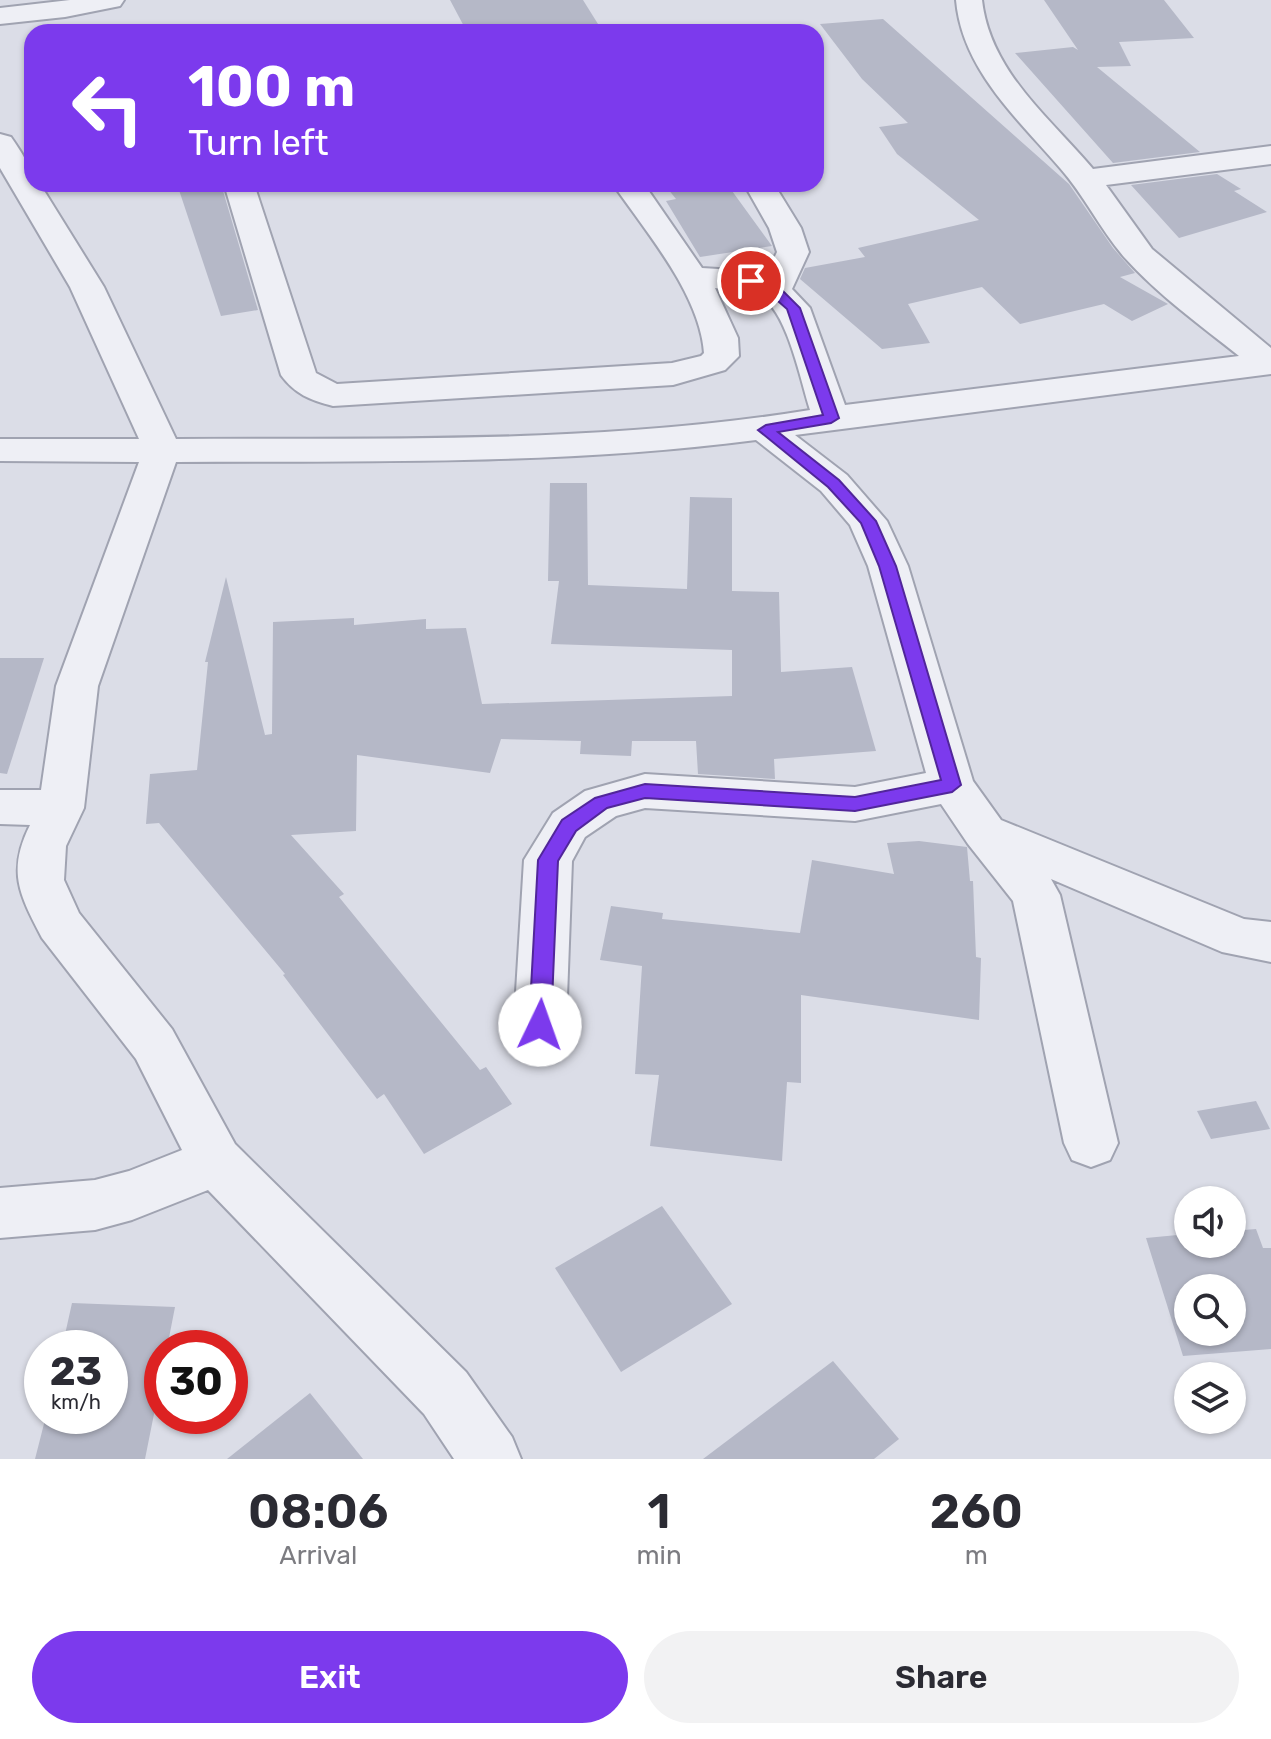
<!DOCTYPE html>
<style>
:root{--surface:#fff;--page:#f2f2f3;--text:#2b2b33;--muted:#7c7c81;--accent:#7c3aed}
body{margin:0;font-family:Rubik,sans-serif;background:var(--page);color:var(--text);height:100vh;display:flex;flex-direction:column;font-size:30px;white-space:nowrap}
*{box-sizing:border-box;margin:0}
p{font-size:26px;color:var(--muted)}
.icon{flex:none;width:44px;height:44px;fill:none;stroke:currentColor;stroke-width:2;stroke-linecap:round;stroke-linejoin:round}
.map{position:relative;height:1459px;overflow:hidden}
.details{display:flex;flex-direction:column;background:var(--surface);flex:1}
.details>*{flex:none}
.guide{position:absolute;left:24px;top:24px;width:800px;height:168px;border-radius:24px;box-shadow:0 2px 6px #0004;background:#7c3aed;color:#fff;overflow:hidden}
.buttons{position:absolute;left:1174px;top:1186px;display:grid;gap:16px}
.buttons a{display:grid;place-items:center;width:72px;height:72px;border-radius:50%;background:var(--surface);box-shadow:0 2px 6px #0004;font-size:40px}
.speed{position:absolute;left:24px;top:1330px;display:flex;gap:16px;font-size:40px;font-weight:700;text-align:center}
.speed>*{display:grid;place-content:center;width:104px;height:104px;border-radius:50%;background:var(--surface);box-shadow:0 2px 6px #0004;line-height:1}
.speed small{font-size:20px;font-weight:400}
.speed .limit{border:12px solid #d22;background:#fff;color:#111}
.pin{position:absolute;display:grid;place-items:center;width:68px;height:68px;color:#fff;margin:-34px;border:4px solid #fff;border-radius:50%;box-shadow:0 2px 8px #0007}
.me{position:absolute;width:88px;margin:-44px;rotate:3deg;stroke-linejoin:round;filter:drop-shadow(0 0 6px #0008)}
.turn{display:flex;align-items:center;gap:28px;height:168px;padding:0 32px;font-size:36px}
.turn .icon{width:104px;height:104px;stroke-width:2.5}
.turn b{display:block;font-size:56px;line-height:68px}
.eta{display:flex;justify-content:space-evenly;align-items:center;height:136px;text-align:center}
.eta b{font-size:48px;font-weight:600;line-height:56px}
.action{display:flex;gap:16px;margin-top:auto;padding:16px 32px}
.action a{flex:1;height:92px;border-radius:48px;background:var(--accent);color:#fff;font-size:32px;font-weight:600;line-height:92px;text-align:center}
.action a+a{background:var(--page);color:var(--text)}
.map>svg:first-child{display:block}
.building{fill:#b5b8c7;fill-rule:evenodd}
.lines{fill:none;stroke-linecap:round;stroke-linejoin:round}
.minor-casing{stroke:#a0a3b1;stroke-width:4}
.minor{fill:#eeeff5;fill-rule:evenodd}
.route{fill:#7c3aed;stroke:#51269a;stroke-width:2}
</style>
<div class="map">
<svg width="1271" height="1459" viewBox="0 0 1271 1459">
<rect width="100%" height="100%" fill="#dbdde7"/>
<g class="building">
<path d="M450,0H583L603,32H467Z"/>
<path d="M1044,0H1164L1194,38L1119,42L1131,66L1097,67L1200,152L1113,163L1015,53L1073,47L1078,50Z"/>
<path d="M883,19L1069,184L1113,248L1135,273L1120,277L1168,304L1132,321L1104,304L1020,324L982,287L908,304L930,343L882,349L800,279L805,268L865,257L858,248L979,220L897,154L879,127L908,123L862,79L820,24Z"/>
<path d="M1217,174L1241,189L1234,191L1267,212L1179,238L1131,185Z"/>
<path d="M177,184H221L258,310L221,316Z"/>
<path d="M664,184H727L772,246L700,257L666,201L676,199Z"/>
<path d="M550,483H587L588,585L687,589L690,497L732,498V591L779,592L781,672L852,667L876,751L774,759L775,779L698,774L696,741H632L631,756L580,754L581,741L501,739L490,773L357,755L356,831L291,835L344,894L339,897L480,1070L486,1067L512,1104L424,1154L384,1094L377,1099L283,975L285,974L159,823L146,824L150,774L197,770L208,662H205L226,577L265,735L272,734L273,622L354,618V625L426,619V629L466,628L482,704L732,696V650L551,644L559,581H548Z"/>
<path d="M0,658H44L7,774L0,773Z"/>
<path d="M919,841L967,847L970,881H973L976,957L981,958L979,1020L801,995V1083L787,1082L782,1161L650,1146L659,1075L635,1074L642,966L600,960L611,906L663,913L662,919L800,933L812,860L894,874L887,843Z"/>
<path d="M1256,1101L1270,1129L1211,1139L1197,1111Z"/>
<path d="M662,1206L732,1304L621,1372L555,1268Z"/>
<path d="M1256,1229L1263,1248H1271V1349L1183,1356L1146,1238L1188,1234V1244H1232V1231ZM1188,1288H1232V1332H1188Z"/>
<path d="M72,1303L175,1307L167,1348H162V1374L145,1459H35L46,1416H110V1348H62Z"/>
<path d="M833,1361L899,1439L874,1459H703Z"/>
<path d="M310,1393L363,1459H227Z"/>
</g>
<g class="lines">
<g class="minor-casing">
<g id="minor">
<path d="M70,0H124L120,6L65,17L0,24V8Z"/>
<path d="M956,0H982C990,71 1049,117 1093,169L1271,146V164L1106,185L1152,249L1271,348V374L795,435L847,475L887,521L908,566L973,781L1001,820L1244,919L1271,922V962L1222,952L1051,879L1060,895L1118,1143L1110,1160L1091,1167L1072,1160L1064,1143L1013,901L968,844L941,804L855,821L645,808L616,816L585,837L572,861L566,1025L558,1040L540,1046L522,1040L514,1025L524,860L553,813L585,791L645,774L855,787L926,773L868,566L850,525L821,491L756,440C565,465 369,461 176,462L98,686L84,808L66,846L64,880L79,913L172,1029L235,1144L466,1372L512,1437L521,1459H454L424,1414L208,1190L132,1220L95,1230L0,1238V1188L95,1180L129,1171L182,1150L136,1059L42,938C19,894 7,871 30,825L0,824V790H41L56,686L139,462L0,461V439H139L70,287L0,168V134L11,137C21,152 32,166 32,184H40L104,287L176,439C386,438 602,444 810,410C801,382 788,316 764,299C750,289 732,290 715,288L738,338L739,356L725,370L673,385L333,406C310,400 295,394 281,375L224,184H254L316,373L337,384L672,363L701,356L704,353C700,294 645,231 613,184H644L702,268L751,271L766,275L777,252L769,228L744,184H774L801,228L809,252L792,289L810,308L845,405L1239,356C1200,325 1157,294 1124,257C1100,229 1084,195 1060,168C1017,118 962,69 956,0Z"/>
</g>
</g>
<use href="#minor" class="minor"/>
</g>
<path class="route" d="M751,277L780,288L800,308L839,418L831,423L778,432L839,480L876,521L896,566L961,785L952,792L855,811L645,798L607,808L576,831L558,861L551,1025L547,1031L540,1034L533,1031L529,1025L538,860L562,820L595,798L645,784L855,797L941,780L879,566L861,523L828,487L758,430L766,425L823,415L787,309L770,294L746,284L744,281Z"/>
</svg>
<div class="buttons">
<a><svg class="icon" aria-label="sound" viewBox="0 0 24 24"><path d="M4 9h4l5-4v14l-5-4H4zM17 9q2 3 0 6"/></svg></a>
<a><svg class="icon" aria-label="search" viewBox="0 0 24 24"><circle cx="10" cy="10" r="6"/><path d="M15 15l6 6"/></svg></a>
<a><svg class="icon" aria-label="layers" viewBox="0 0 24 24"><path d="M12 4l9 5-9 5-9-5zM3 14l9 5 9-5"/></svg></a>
</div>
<div class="speed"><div>23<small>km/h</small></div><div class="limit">30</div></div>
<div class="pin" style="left:751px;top:281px;background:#d93025"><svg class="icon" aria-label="arrive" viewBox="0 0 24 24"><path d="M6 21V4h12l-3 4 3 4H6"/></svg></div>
<svg class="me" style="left:540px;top:1025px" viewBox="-20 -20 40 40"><circle r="19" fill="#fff"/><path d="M0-13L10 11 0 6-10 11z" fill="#7c3aed"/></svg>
<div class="guide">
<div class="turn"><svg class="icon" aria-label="left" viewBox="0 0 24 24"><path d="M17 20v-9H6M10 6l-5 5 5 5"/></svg><div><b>100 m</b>Turn left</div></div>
</div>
</div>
<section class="details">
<div class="eta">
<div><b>08:06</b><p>Arrival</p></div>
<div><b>1</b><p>min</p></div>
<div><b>260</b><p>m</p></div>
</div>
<div class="action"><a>Exit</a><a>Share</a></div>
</section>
